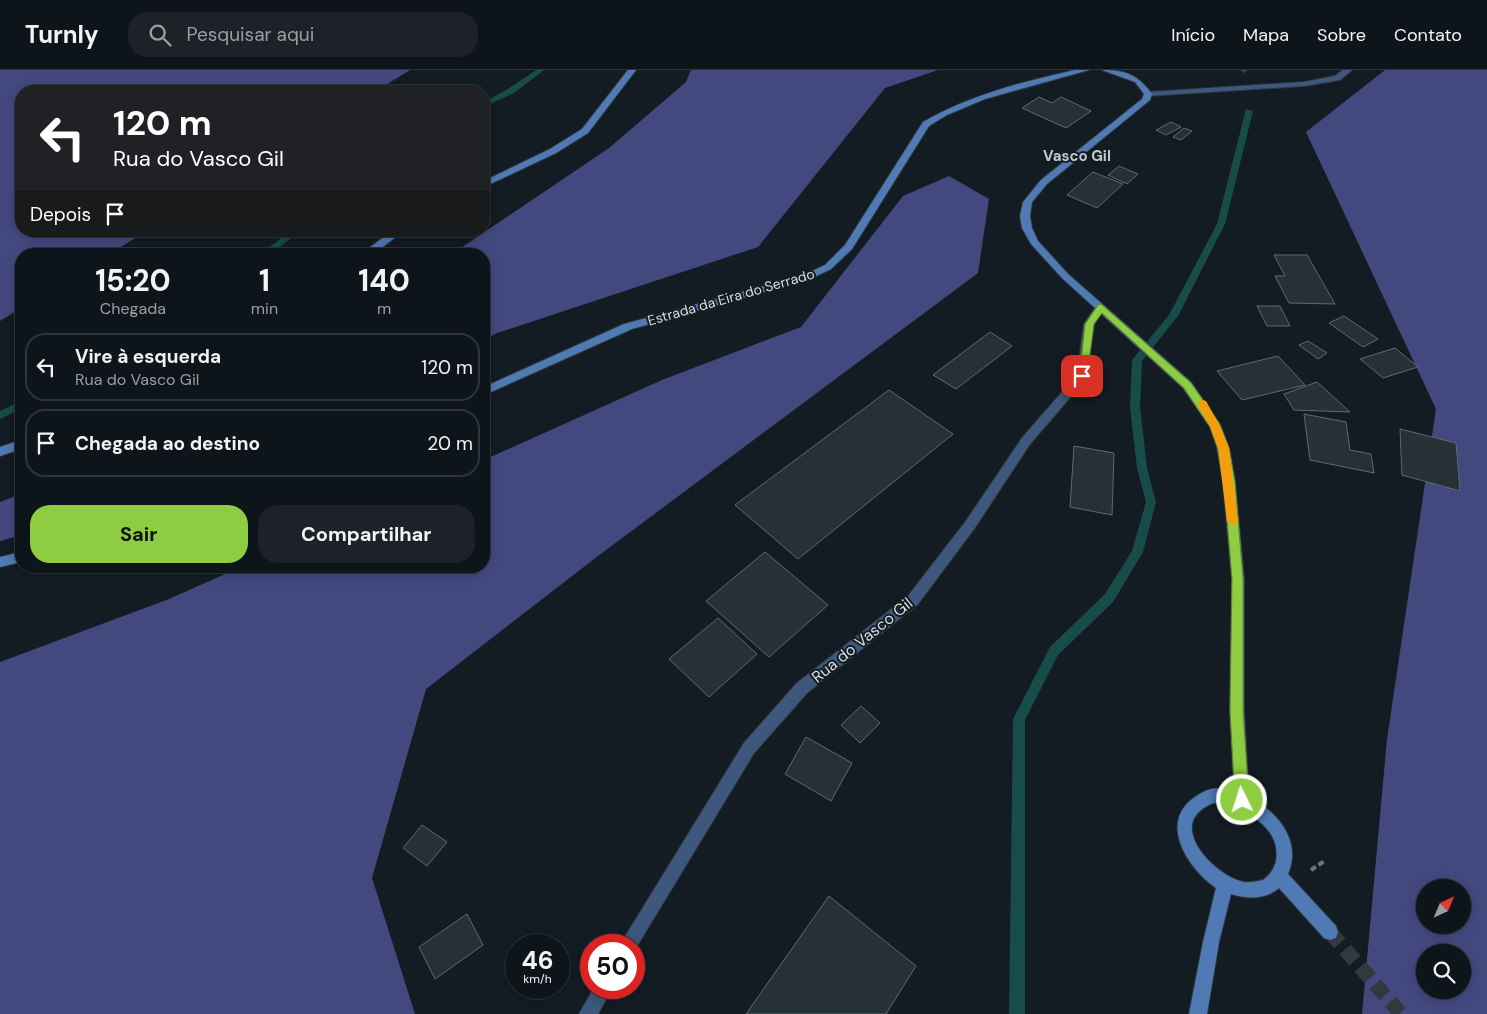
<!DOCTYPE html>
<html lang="pt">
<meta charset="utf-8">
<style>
:root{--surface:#0e151a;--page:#1c2227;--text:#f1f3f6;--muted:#9b9fa2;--line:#2e3439;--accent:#8ecd42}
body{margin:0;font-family:"DM Sans",sans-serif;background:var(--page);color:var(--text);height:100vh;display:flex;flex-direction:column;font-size:19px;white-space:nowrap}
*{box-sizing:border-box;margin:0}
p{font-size:16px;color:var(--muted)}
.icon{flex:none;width:28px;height:28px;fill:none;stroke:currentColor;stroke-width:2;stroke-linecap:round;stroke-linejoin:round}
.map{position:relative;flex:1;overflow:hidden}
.panel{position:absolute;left:15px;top:178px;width:475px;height:325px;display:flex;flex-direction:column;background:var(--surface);border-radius:20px;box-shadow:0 2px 12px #0003,0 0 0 1px var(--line)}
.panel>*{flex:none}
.guide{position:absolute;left:15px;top:15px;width:475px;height:152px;border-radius:20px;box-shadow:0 2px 12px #0003,0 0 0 1px var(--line);background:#202124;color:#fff;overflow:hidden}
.needle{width:32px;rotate:44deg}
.fabs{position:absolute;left:1416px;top:809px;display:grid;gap:10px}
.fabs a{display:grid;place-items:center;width:55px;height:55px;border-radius:50%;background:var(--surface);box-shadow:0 2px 12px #0003,0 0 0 1px var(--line);font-size:25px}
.speed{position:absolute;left:505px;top:864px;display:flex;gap:10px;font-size:25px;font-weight:700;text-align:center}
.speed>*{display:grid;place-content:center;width:65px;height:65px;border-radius:50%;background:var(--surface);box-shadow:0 2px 12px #0003,0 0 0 1px var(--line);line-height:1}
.speed small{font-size:12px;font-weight:400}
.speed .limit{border:8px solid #d22;background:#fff;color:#111}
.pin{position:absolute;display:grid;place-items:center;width:42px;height:42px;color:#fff;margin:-21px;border-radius:10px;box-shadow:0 2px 8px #0006}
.me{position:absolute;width:55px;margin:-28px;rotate:356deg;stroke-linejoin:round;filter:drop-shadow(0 0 4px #0008)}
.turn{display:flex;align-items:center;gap:18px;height:105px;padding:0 15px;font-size:22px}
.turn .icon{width:65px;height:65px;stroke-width:2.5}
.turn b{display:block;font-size:35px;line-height:42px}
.then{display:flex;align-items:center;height:48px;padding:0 15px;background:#0003;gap:10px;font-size:19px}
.eta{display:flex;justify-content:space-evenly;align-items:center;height:85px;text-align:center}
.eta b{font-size:30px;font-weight:700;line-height:35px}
.action{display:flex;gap:10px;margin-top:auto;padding:10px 15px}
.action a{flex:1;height:58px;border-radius:20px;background:var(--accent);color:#111;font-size:20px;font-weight:700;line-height:58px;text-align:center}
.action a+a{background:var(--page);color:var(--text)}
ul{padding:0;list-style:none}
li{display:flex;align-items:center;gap:15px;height:68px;margin:0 10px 8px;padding:0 5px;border:2px solid var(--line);border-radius:20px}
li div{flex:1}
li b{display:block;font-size:19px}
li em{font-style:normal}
header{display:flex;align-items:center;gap:30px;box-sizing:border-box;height:70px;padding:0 25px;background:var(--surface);border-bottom:1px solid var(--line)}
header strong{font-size:24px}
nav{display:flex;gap:28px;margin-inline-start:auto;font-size:18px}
.search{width:350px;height:45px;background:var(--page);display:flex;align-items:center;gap:12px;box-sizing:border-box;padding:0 18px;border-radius:20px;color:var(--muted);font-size:19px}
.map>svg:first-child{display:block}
.forest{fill:#43497f;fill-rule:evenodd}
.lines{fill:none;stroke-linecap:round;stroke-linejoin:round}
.stream{fill:#184c4b;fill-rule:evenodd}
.building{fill:#253134;stroke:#5d6b6f}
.secondary-tunnel{stroke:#31393f;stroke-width:15;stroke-dasharray:15 8;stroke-linecap:butt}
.lane-casing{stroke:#2f373d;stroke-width:2}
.street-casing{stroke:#2f373d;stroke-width:2}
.secondary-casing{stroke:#2f373d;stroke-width:2}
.path{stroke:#6c7479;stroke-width:4;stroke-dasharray:6 3;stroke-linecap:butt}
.lane{fill:#3d587c;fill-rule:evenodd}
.street{fill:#3d587c;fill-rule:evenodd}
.secondary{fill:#4f7ab4;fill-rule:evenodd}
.route{fill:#8ecd42;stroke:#5c852b}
.slow{fill:#f59e0b}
.labels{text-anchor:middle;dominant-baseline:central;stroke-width:4;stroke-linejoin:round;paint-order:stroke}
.far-street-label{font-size:14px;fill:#d8dee2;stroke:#131c22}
.far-neighbourhood-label{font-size:15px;font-weight:bold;fill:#bdcad2;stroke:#131c22}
.street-label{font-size:16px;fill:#d8dee2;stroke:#131c22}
</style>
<header>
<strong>Turnly</strong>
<div class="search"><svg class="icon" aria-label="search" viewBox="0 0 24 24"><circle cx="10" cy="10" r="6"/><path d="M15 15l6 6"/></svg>Pesquisar aqui</div>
<nav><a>Início</a><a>Mapa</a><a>Sobre</a><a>Contato</a></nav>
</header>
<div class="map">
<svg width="1487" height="944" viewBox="0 0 1487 944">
<rect width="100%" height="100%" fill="#131c22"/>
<g class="forest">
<path d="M0,0H410L376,21H21V161H146L110,184H21V238L0,251Z"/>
<path d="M691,0H938L885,18L758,177L497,263L484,270V184H452L609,78L686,12Z"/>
<path d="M1385,0H1487V944H1362L1387,669L1436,339L1306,62ZM1425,818H1462V855H1425ZM1425,882H1462V920H1425Z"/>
<path d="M949,106L989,129L978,203L598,486L426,619L372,808L415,944H0V592L169,529L243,496H484V390L662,310L801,257L903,126Z"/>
<path d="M21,424V465L0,471V432Z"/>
</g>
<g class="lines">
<g class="stream">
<path d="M536,0H544L514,23L484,37V32L508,19Z"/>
<path d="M1241,0H1248L1244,3L1242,2Z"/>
<path d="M1246,39L1253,41L1225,154L1178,246L1142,291L1140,337L1147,398L1156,432L1143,482L1113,532L1058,585L1025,650V944H1009L1013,649L1050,577L1105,524L1132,481L1146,432L1137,398L1130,337L1132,290L1169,245L1217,154Z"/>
<path d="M290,161H300L271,184H261Z"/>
<path d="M21,331V339L0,349V341Z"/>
</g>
</g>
<g class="building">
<path d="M1039,27L1052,33L1061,27L1091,41L1066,58L1022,38Z"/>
<path d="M1171,52L1181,57L1166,65L1156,60Z"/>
<path d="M1184,58L1192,61L1181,70L1173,67Z"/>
<path d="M1119,96L1138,104L1127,114L1108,105Z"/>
<path d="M1093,102L1123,114L1097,138L1067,125Z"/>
<path d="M1274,185H1307L1335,234L1289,233L1275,206H1285Z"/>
<path d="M1257,236H1280L1290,256H1267Z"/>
<path d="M1344,246L1378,269L1363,277L1329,253Z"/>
<path d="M990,262L1012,276L956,319L933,305Z"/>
<path d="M1308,271L1327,283L1318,289L1299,275Z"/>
<path d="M1395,278L1418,297L1383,308L1360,289Z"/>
<path d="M1278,286L1305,315L1242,330L1217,301Z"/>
<path d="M1317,312L1350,342L1294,340L1284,324Z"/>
<path d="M889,320L953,364L798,489L735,435Z"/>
<path d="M1304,344L1346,352L1350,380L1371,384L1374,403L1310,390Z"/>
<path d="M1400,359L1456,373L1460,421L1402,405Z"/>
<path d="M1074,376L1114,383L1112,445L1070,437Z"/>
<path d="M765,482L828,535L769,587L706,531Z"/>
<path d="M718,548L757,584L709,627L669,589Z"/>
<path d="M861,636L880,653L860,673L841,655Z"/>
<path d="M806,667L852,693L831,731L785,704Z"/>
<path d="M422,755L447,772L427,796L403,778Z"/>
<path d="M829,826L916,896L886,944H746Z"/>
<path d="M467,844L483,875L435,909L419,877Z"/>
</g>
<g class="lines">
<path class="secondary-tunnel" d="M1330,862L1401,944"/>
<g class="lane-casing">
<path id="lane" d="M1343,0H1352L1340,10L1304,16L1148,26L1144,24L1148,22L1304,12L1335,6Z"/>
</g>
<g class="street-casing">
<g id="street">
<path d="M1101,234L1106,237L1094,254L1086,309L1030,374L974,459L918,534L807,623L754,683L634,881V875H620L744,673L797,613L908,526L966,451L1022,368L1077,305L1084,254L1097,235Z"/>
<path d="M594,918H612L598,944H579Z"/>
</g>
</g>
<g class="secondary-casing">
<g id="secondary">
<path d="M628,0H636L588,63L556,83L484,117V111L550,79L582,59Z"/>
<path d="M1075,0H1089L985,29L947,45L929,56L852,179L831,199L810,209L632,259L484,325V317L624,254L804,205L825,195L845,175L923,52C970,25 1022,12 1075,0Z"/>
<path d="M1102,0C1126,0 1138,5 1152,24L1150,30L1047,114L1032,132L1030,146L1032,158L1038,171L1068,204L1191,312L1221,356L1229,378L1235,412L1244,509V641L1249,727C1278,742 1302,771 1288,804L1336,856L1338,862L1336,868L1330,870L1324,868L1279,818C1265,830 1247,829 1231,824L1219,872L1207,944H1189L1203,872L1216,818C1187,798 1156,750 1198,725C1211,717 1220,717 1234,721L1230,641L1232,509L1223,412L1217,378L1210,357L1183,318L1062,208L1031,174L1022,158L1020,146L1023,132L1041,110L1142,29L1144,24L1135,12ZM1213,733C1242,736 1282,756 1276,791C1274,799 1270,805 1263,810C1257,811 1250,813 1244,812C1219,808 1173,764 1200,741C1204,737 1209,735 1213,733Z"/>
<path d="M392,161H404L373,184H361Z"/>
<path d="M21,370V379L0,386V377Z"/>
<path d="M21,482V492L0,497V487Z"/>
</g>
</g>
<path class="path" d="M1311,800L1326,790"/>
<use href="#lane" class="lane"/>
<use href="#street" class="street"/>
<use href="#secondary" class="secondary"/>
</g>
<path class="route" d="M1101,234L1191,313L1219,353L1229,378L1235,412L1243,509V641L1249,730L1247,734L1242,736L1237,734L1235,730L1230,641L1232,509L1224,412L1218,378L1210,357L1184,318L1102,243L1094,254L1087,306L1082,310L1079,309L1085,254L1098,235Z"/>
<path class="slow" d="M1202,330L1206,331L1220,356L1229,378L1238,451L1233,456L1227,451L1218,378L1210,356L1197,334Z"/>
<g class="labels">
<g class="far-street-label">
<text transform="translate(731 227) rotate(-16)">Estrada da Eira do Serrado</text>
</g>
<g class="far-neighbourhood-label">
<text x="1077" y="86">Vasco Gil</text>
</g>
<g class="street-label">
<text transform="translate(862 570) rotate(-39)">Rua do Vasco Gil</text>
</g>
</g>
</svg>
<div class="fabs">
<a><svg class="needle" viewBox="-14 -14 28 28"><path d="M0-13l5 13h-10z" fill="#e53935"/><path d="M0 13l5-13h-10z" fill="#9b9fa2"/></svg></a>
<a><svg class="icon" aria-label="search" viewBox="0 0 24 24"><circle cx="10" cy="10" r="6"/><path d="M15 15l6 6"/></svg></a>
</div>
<div class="speed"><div>46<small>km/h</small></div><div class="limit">50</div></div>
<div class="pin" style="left:1082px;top:306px;background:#d93025"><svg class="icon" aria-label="arrive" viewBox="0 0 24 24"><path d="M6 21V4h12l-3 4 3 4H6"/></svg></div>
<svg class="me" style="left:1242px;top:730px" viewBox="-20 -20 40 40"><circle r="17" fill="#8ecd42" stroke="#fff" stroke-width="3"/><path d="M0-11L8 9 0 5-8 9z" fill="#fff"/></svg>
<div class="guide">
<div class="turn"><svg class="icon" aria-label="left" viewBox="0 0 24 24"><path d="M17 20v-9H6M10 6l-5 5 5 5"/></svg><div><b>120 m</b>Rua do Vasco Gil</div></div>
<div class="then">Depois<svg class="icon" aria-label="arrive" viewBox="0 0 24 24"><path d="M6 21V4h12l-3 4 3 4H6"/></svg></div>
</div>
<section class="panel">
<div class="eta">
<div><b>15:20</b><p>Chegada</p></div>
<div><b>1</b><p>min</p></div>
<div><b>140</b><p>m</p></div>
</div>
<ul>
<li><svg class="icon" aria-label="left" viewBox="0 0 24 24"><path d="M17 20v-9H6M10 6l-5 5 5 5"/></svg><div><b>Vire à esquerda</b><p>Rua do Vasco Gil</p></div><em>120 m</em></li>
<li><svg class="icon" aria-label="arrive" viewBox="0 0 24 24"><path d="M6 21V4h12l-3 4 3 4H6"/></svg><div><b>Chegada ao destino</b></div><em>20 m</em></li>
</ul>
<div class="action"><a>Sair</a><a>Compartilhar</a></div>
</section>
</div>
